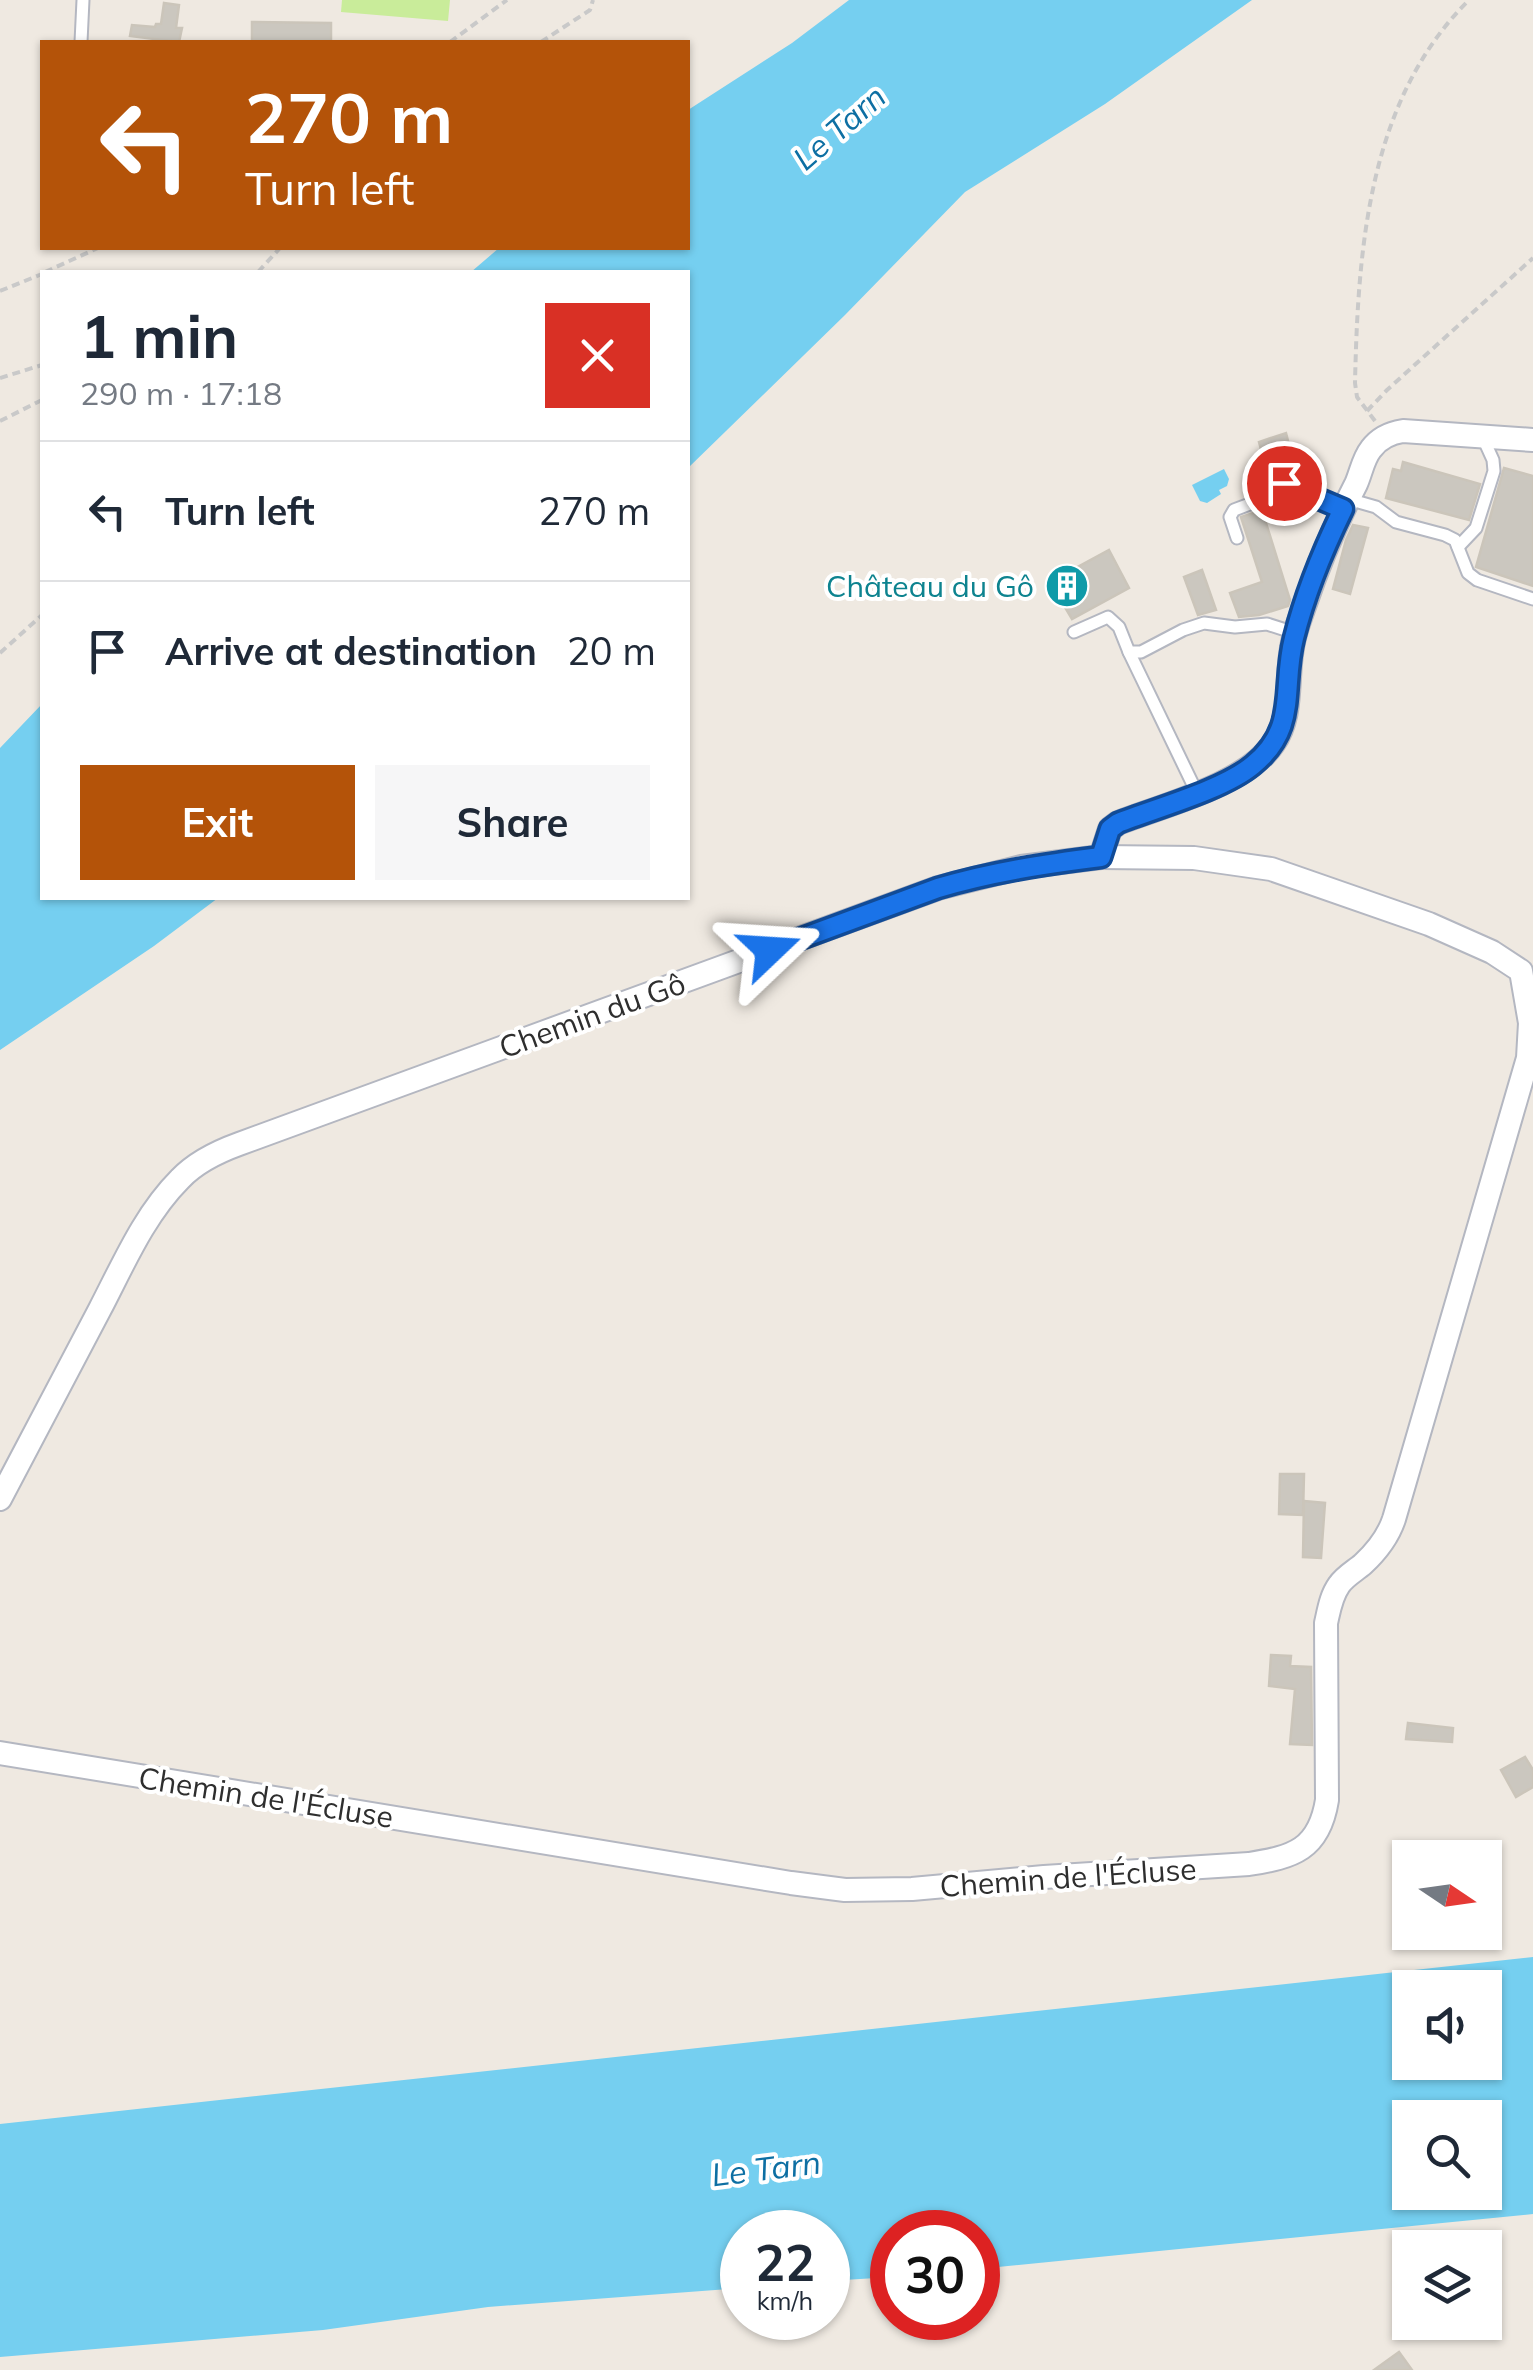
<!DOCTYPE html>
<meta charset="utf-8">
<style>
:root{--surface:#fff;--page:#f6f6f7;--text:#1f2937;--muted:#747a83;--line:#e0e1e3;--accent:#b45309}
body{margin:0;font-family:Mulish,sans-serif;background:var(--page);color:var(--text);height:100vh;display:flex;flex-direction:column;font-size:38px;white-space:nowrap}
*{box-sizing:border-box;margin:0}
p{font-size:32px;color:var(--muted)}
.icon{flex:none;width:55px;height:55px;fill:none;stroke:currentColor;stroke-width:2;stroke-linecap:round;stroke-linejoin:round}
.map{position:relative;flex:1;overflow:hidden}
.side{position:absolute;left:40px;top:270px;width:650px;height:630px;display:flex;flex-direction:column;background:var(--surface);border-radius:0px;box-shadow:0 2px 8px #0004}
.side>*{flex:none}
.hud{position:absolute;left:40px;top:40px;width:650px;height:210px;border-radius:0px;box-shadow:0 2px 8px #0004;background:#b45309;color:#fff;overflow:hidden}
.needle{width:65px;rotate:103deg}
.fabs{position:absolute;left:1392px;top:1840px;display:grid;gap:20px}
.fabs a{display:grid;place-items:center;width:110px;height:110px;border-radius:0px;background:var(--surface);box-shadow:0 2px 8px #0004;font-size:50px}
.speed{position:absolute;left:720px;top:2210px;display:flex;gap:20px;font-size:50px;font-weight:700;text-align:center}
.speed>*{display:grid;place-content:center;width:130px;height:130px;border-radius:50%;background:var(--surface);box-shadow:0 2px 8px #0004;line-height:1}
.speed small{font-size:25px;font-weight:400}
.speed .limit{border:15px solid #d22;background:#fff;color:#111}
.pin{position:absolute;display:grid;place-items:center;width:85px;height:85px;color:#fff;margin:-42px;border:5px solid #fff;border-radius:50%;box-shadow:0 2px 10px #0007}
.me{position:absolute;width:110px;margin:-55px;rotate:70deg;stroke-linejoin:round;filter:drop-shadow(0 0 8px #0008)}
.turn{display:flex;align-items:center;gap:35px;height:210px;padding:0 40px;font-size:45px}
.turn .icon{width:130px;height:130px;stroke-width:2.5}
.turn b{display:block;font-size:70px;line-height:85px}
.round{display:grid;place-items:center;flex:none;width:105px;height:105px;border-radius:0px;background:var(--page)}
.overview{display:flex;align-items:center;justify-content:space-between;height:170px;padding:0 40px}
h1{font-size:60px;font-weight:700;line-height:75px}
.action{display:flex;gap:20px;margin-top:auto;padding:20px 40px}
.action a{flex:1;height:115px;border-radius:0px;background:var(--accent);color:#fff;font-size:40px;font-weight:700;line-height:115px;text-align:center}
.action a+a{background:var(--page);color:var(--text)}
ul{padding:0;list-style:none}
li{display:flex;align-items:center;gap:30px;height:140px;padding:0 40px;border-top:2px solid var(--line)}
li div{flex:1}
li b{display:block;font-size:38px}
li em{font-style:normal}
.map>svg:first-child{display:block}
.pitch{fill:#c9ec9a}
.water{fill:#75cff0;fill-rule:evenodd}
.building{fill:#cbc7bf;stroke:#cbc5ba;stroke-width:2.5}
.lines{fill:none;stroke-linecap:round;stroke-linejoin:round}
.service-casing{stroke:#b4b7c1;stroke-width:15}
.minor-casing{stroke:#b4b7c1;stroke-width:26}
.path{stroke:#c9c9c9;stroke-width:4;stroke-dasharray:8 5;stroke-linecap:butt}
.service{stroke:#fff;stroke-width:11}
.minor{stroke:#fff;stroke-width:22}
.route-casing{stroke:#114b97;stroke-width:25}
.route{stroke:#1a73e8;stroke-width:18}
.labels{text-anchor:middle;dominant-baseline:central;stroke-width:8;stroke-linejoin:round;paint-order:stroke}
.culture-label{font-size:30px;fill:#0d838f;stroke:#fff;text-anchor:end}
.street-label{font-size:30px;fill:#2e2e2e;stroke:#fff}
.water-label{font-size:32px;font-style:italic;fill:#0d6fa3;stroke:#fff}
</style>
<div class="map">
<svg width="1533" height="2370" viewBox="0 0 1533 2370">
<rect width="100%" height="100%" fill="#efe9e1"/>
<path class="pitch" d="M342,0H450L448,21L341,12Z"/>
<g class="water">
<path d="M849,0H1252L1105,104L965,192L845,315L688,468V272H471L499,248H688V110L792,43Z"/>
<path d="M1224,469L1229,479L1227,486L1219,490L1221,494L1207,503L1200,501L1192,485Z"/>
<path d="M42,704V898H218L154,946L0,1050V748Z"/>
<path d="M1533,1957V2214L978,2269V2232H892V2277L828,2281V2232H742V2288L488,2307L323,2330L0,2357V2124ZM1410,1988H1485V2062H1410ZM1410,2118H1485V2192H1410Z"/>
</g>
<g class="building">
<path d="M164,3L179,5L176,28H182L179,42L130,36L132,25L155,27L156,24H161Z"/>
<path d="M252,22L331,23V42H252Z"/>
<path d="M1286,433L1292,456L1287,458L1278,455L1271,462L1265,464L1259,442Z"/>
<path d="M1403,462L1480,484L1469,520L1386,498L1393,469L1401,471Z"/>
<path d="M1504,468L1533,476V586L1476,567Z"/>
<path d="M1262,510L1290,600L1288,606L1259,615L1239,617L1230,593L1262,582L1241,517Z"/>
<path d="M1353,525L1368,528L1350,594L1333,589L1346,540Z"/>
<path d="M1109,550L1129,588L1072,619L1050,582Z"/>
<path d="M1202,570L1216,610L1198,615L1184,577Z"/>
<path d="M1280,1474H1304L1303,1515L1279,1514Z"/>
<path d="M1304,1501L1325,1503L1321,1558L1303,1557Z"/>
<path d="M1271,1655L1291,1656L1290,1666L1311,1667L1312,1745L1290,1744L1295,1689L1269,1686Z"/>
<path d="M1408,1723L1453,1728L1452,1742L1406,1739Z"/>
<path d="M1525,1757L1533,1770V1787L1516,1797L1501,1770Z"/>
<path d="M1399,2352L1412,2370H1374Z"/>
</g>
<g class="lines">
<g class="service-casing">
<g id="service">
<path d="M81,42L83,0"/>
<path d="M1280,464L1284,491"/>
<path d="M1348,499L1376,507L1396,522L1445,535L1455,540L1468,573L1477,580L1533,599"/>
<path d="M1237,538L1230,517L1234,510L1284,491L1317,498L1343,509"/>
<path d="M1458,547L1476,528L1494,471L1493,460L1483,438"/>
<path d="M1074,632L1108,617L1119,627L1129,652H1141L1183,630L1204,623L1235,627L1267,624L1295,633"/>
<path d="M1129,652L1197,793"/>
</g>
</g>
<g class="minor-casing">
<g id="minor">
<path d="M0,1499C33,1436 67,1372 100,1309C123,1265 144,1215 180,1179C196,1162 217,1152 239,1144L938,888L1021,867L1101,857L1110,829L1118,823C1164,805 1245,785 1273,744C1293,716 1286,680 1292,648C1294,633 1300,618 1305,604C1319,562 1336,523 1356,484C1361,473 1363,459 1371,449C1379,438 1390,433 1403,431L1533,440"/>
<path d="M0,1753L791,1883L845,1890L912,1889L1044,1877L1249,1864C1293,1857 1319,1850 1327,1800L1326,1623C1329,1610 1331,1596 1339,1585C1345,1576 1355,1571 1363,1564C1377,1551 1388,1537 1394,1519L1528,1058L1530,1023L1521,971L1492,952L1429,924L1271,869L1194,858L1101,857"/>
</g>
</g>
<g class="path">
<path d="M450,42L507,0"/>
<path d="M541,42L590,10L593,0"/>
<path d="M45,272L98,248"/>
<path d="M258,272L280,248"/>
<path d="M0,291L42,274"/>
<path d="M0,378L42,365"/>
<path d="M1367,411L1387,390L1533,258"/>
<path d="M0,421L42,400"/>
<path d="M1375,421L1357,397L1355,383C1358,249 1368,100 1469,0"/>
<path d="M0,653L42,615"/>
</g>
<use href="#service" class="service"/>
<use href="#minor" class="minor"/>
</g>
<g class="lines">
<g class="route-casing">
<path id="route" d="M770,950L938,888C992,872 1045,864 1101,857L1110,829L1118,823C1156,808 1223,790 1253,765C1299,727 1281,689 1294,638C1305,594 1323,550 1343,509L1317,498L1284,491V483"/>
</g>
<use href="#route" class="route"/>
</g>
<defs>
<g id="building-disc" transform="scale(2.25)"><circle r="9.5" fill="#0f9aa8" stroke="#fff"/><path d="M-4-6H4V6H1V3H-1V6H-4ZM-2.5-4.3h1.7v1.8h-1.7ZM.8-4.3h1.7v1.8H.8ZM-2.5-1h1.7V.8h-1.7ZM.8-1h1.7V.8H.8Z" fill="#fff"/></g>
</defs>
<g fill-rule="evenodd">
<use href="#building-disc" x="1067" y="586"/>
</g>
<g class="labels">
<g class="culture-label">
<text x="1034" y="586">Château du Gô</text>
</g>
<g class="street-label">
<text transform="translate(592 1015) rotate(-20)">Chemin du Gô</text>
<text transform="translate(266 1797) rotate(9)">Chemin de l'Écluse</text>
<text transform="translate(1068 1877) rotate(-4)">Chemin de l'Écluse</text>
</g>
<g class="water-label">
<text transform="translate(839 127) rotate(-41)">Le Tarn</text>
<text transform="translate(766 2168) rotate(-7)">Le Tarn</text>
</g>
</g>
</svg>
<div class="fabs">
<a><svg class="needle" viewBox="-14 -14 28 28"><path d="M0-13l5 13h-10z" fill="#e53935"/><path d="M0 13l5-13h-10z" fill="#747a83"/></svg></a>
<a><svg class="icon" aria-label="sound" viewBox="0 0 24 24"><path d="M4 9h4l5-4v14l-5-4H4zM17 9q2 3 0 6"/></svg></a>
<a><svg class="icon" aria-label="search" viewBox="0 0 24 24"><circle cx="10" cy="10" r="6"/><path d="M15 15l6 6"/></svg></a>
<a><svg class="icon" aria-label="layers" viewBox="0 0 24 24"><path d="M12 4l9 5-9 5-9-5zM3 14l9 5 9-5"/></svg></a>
</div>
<div class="speed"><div>22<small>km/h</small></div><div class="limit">30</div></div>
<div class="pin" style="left:1284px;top:483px;background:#d93025"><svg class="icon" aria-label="arrive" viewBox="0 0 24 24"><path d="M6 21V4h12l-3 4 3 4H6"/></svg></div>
<svg class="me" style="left:770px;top:950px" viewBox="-20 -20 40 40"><path d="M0-17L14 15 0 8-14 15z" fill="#1a73e8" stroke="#fff" stroke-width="4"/></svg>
<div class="hud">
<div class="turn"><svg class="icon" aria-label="left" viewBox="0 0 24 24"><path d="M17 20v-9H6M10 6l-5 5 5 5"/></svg><div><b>270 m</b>Turn left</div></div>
</div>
<section class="side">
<div class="overview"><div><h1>1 min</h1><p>290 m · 17:18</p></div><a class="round" style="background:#d93025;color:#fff"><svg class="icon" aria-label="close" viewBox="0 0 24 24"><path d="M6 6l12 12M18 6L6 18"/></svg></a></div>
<ul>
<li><svg class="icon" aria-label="left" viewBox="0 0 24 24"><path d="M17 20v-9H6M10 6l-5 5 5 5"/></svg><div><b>Turn left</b></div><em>270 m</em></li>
<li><svg class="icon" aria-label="arrive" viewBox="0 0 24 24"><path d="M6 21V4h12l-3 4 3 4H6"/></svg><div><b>Arrive at destination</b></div><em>20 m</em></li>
</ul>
<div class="action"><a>Exit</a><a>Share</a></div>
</section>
</div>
